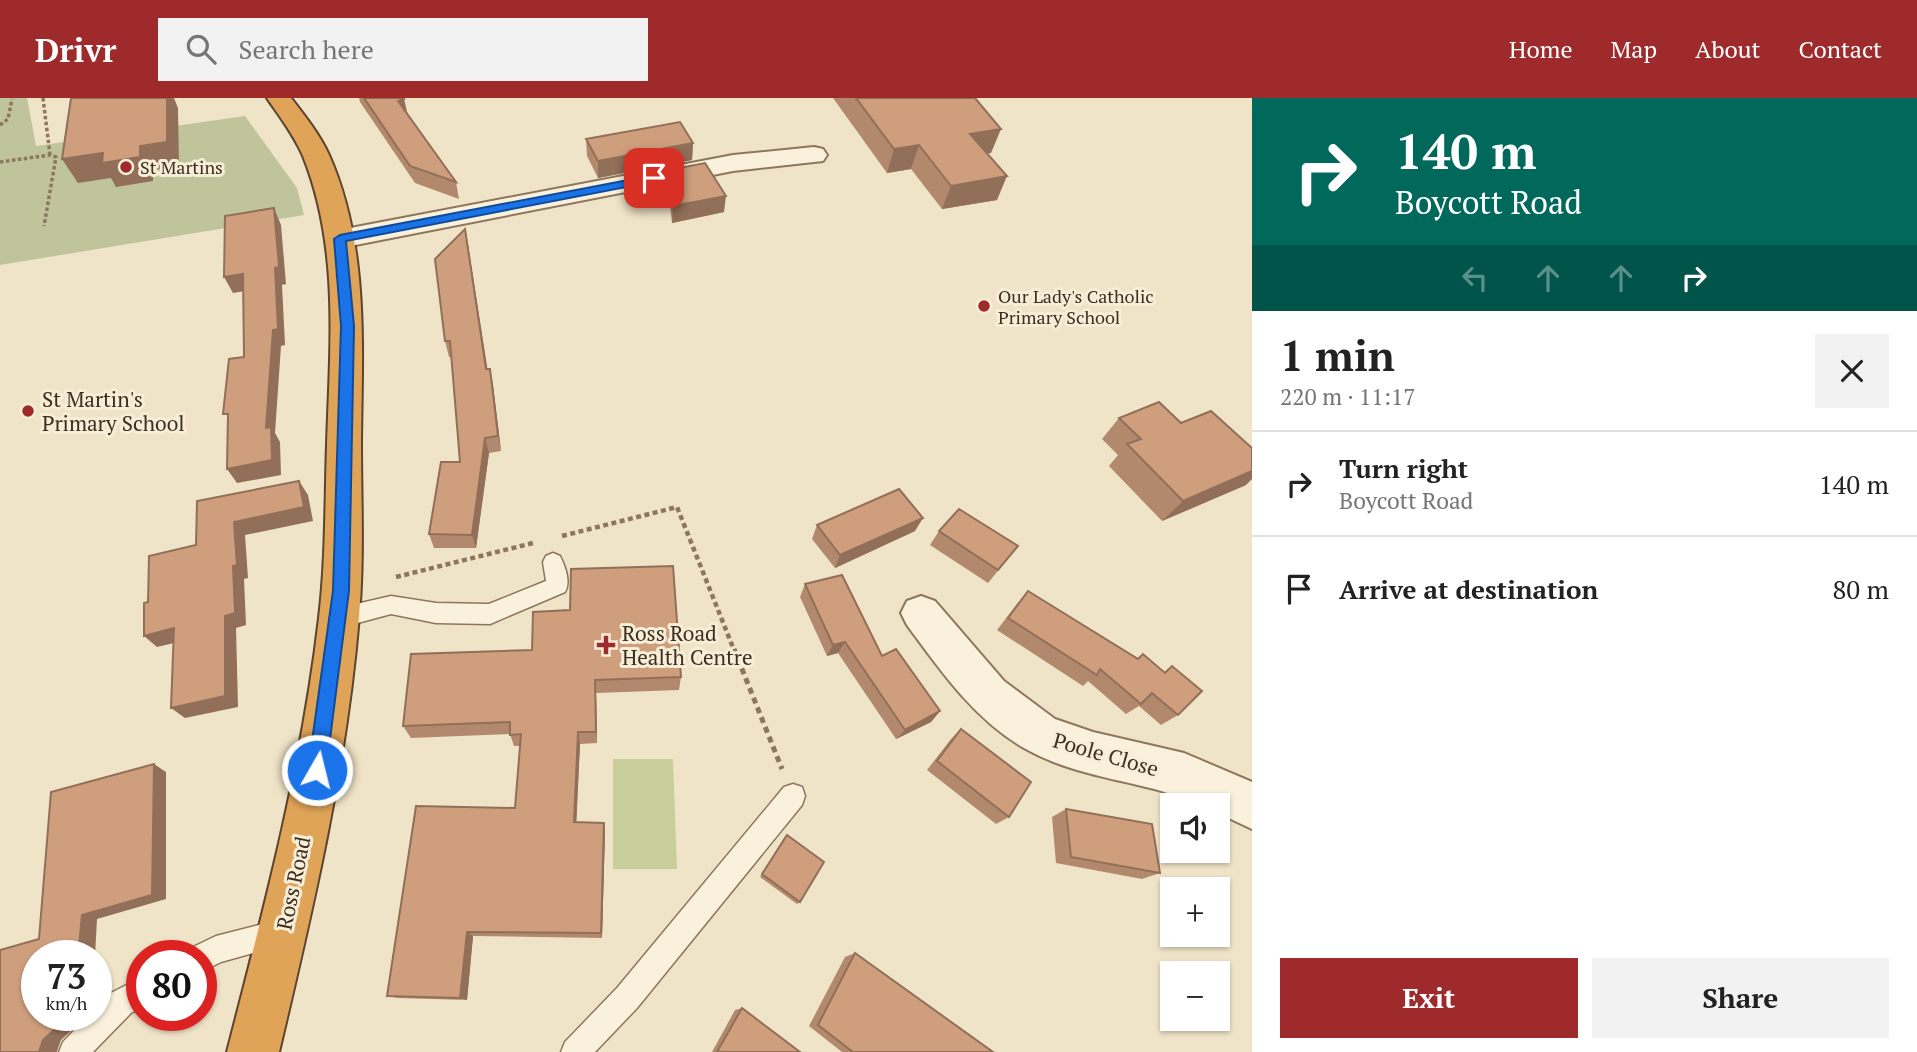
<!DOCTYPE html>
<meta charset="utf-8">
<style>
:root{--surface:#fff;--page:#f2f2f2;--text:#222;--muted:#767676;--line:#e0e0e0;--accent:#9e2a2b}
body{margin:0;font-family:"PT Serif",serif;background:var(--page);color:var(--text);height:100vh;display:flex;flex-direction:column;font-size:26px;white-space:nowrap}
*{box-sizing:border-box;margin:0}
p{font-size:23px;color:var(--muted)}
.icon{flex:none;width:38px;height:38px;fill:none;stroke:currentColor;stroke-width:2;stroke-linecap:round;stroke-linejoin:round}
.map{position:relative;flex:1;overflow:hidden}
.side{display:flex;flex-direction:column;background:var(--surface);width:665px}
.side>*{flex:none}
.banner{background:#00695c;color:#fff;overflow:hidden}
.buttons{position:absolute;left:1160px;top:695px;display:grid;gap:14px}
.buttons a{display:grid;place-items:center;width:70px;height:70px;border-radius:0px;background:var(--surface);box-shadow:0 2px 5px #0004;font-size:35px}
.speed{position:absolute;left:21px;top:842px;display:flex;gap:14px;font-size:35px;font-weight:700;text-align:center}
.speed>*{display:grid;place-content:center;width:91px;height:91px;border-radius:50%;background:var(--surface);box-shadow:0 2px 5px #0004;line-height:1}
.speed small{font-size:18px;font-weight:400}
.speed .limit{border:10px solid #d22;background:#fff;color:#111}
.pin{position:absolute;display:grid;place-items:center;width:60px;height:60px;color:#fff;margin:-30px;border-radius:14px;box-shadow:0 4px 10px #0006}
.me{position:absolute;width:77px;margin:-38px;rotate:8deg;stroke-linejoin:round;filter:drop-shadow(0 0 5px #0008)}
.turn{display:flex;align-items:center;gap:24px;height:147px;padding:0 28px;font-size:32px}
.turn .icon{width:91px;height:91px;stroke-width:2.5}
.turn b{display:block;font-size:49px;line-height:60px}
.lanes{display:flex;align-items:center;height:66px;padding:0 28px;background:#0003;justify-content:center;gap:35px;direction:ltr}
.lanes .off{opacity:.35}
.round{display:grid;place-items:center;flex:none;width:74px;height:74px;border-radius:0px;background:var(--page)}
.overview{display:flex;align-items:center;justify-content:space-between;height:119px;padding:0 28px}
h1{font-size:42px;font-weight:600;line-height:52px}
.button{display:flex;gap:14px;margin-top:auto;padding:14px 28px}
.button a{flex:1;height:80px;border-radius:0px;background:var(--accent);color:#fff;font-size:28px;font-weight:600;line-height:80px;text-align:center}
.button a+a{background:var(--page);color:var(--text)}
ul{padding:0;list-style:none}
li{display:flex;align-items:center;gap:21px;height:105px;padding:0 28px;border-top:2px solid var(--line)}
li div{flex:1}
li b{display:block;font-size:26px}
li em{font-style:normal}
header{display:flex;align-items:center;gap:42px;box-sizing:border-box;height:98px;padding:0 35px;background:var(--accent);color:#fff}
header strong{font-size:33px}
nav{display:flex;gap:38px;margin-inline-start:auto;font-size:24px}
.search{width:490px;height:63px;background:var(--page);display:flex;align-items:center;gap:18px;box-sizing:border-box;padding:0 24px;border-radius:0px;color:var(--muted);font-size:26px}
main{display:flex;flex:1;min-height:0}
.map>svg:first-child{display:block}
.green{fill:#c9cf9b}
.cemetery{fill:#bfc49a}
.lines{fill:none;stroke-linecap:round;stroke-linejoin:round}
.lane-casing{stroke:#8d765c;stroke-width:3}
.street-casing{stroke:#8d765c;stroke-width:4}
.highway-casing{stroke:#5b4430;stroke-width:4}
.path-far2{stroke:#8d765c;stroke-width:3.5;stroke-dasharray:3.5 2.5;stroke-linecap:butt}
.path-far1{stroke:#8d765c;stroke-width:4.5;stroke-dasharray:5 3.5;stroke-linecap:butt}
.path{stroke:#8d765c;stroke-width:5;stroke-dasharray:6 4.5;stroke-linecap:butt}
.lane{fill:#faf1dc;fill-rule:evenodd}
.street{fill:#faf1dc;fill-rule:evenodd}
.highway{fill:#e0a458;fill-rule:evenodd}
.wall{fill:#b2896c}
.shaded-wall{fill:#916f58}
.building{fill:#cf9f7d;stroke:#916f58;stroke-width:2}
.route{fill:#1a73e8;stroke:#114b97;stroke-width:2}
.poi-dot{fill:#9e2a2b;stroke:#f7eed8;stroke-width:2.5}
.labels{text-anchor:middle;dominant-baseline:central;stroke-width:6;stroke-linejoin:round;paint-order:stroke}
.far-poi-label{font-size:18px;fill:#3d2e20;stroke:#f7eed8;text-anchor:start}
.poi-label{font-size:21px;fill:#3d2e20;stroke:#f7eed8;text-anchor:start}
.street-label{font-size:21px;fill:#3d2e20;stroke:#f7eed8}
</style>
<header>
<strong>Drivr</strong>
<div class="search"><svg class="icon" aria-label="search" viewBox="0 0 24 24"><circle cx="10" cy="10" r="6"/><path d="M15 15l6 6"/></svg>Search here</div>
<nav><a>Home</a><a>Map</a><a>About</a><a>Contact</a></nav>
</header>
<main>
<div class="map">
<svg width="1252" height="954" viewBox="0 0 1252 954">
<rect width="100%" height="100%" fill="#f0e4c8"/>
<path class="green" d="M613,661H673L677,771H613Z"/>
<path class="cemetery" d="M0,0H27L36,48L245,18L297,90L304,117L0,167Z"/>
<g class="lines">
<g class="lane-casing">
<g id="lane">
<path d="M553,455L560,458C565,468 571,484 565,494L490,526L436,525L391,516L339,530L331,527L328,520L331,513L339,510L391,498L436,505L489,506L546,483L543,464L546,458Z"/>
<path d="M793,686L802,689L805,698L802,707L637,910L595,954H561L565,944L617,890L784,689Z"/>
<path d="M282,821L291,825L295,834L291,843L282,847L221,864L201,874V858H188L191,850L216,838Z"/>
<path d="M142,879V909L131,915L93,954H59L63,944L89,917H96V910L111,895Z"/>
</g>
</g>
<g class="street-casing">
<g id="street">
<path d="M814,49L823,51L827,57L823,63L733,73L340,150L330,147L326,141L330,135L340,132L733,57Z"/>
<path d="M921,498L935,503L1004,583L1055,621L1093,634L1184,655L1252,684V731L1218,715V707C1194,707 1171,694 1146,689C1105,679 1062,672 1024,650C975,622 940,572 907,527L901,515L907,503Z"/>
</g>
</g>
<g class="highway-casing">
<path id="highway" d="M267,0H291C305,18 320,37 329,57C369,147 362,248 361,344C361,402 364,460 359,518C347,666 313,810 279,954H227C264,811 302,667 319,520C326,462 325,404 327,346C330,249 340,150 303,58C294,37 280,19 267,0Z"/>
</g>
<g class="path-far2">
<path d="M43,0L50,57"/>
<path d="M0,27L8,21L12,1"/>
<path d="M0,64L50,57L56,59L44,128"/>
</g>
<g class="path-far1">
<path d="M562,438L677,409L734,552"/>
<path d="M396,479L533,445"/>
</g>
<path class="path" d="M734,551L782,671"/>
<use href="#lane" class="lane"/>
<use href="#street" class="street"/>
<use href="#highway" class="highway"/>
</g>
<g class="wall">
<path d="M359,0H403L407,17L456,84L459,101L415,85L360,4Z"/>
<path d="M833,0H975L991,55H987L997,102L942,111L911,71L887,75Z"/>
<path d="M586,41L693,45L692,62L598,80L587,58Z"/>
<path d="M705,65L724,114L672,125L668,91L652,92L653,75Z"/>
<path d="M468,147L487,271H490L493,287L501,353L489,355L476,450H434L429,436L460,364L452,259H449L445,243Z"/>
<path d="M1119,320L1181,325L1246,387L1162,423L1109,368L1118,357L1102,341Z"/>
<path d="M817,427L915,433L835,470L812,441Z"/>
<path d="M939,433L1018,448L988,485L930,447Z"/>
<path d="M805,486L940,613L931,624L896,641L838,555L827,558L800,499Z"/>
<path d="M1028,493L1138,560L1143,556L1164,574L1172,568L1178,617L1161,627L1139,608L1126,616L1088,583L1083,588L997,532L1017,506Z"/>
<path d="M570,512L681,579L679,592L596,595L597,645L580,646L576,724L604,725L605,733L602,840L473,838L467,902L398,900L387,898L515,710L520,648H514L510,636L411,640L403,628L532,552Z"/>
<path d="M961,631L1009,719L996,726L927,672L951,641Z"/>
<path d="M1066,711L1160,775L1142,781L1056,765L1052,719Z"/>
<path d="M784,740L800,804L797,806L760,779Z"/>
<path d="M855,855L993,954H842L809,928L845,859Z"/>
<path d="M742,910L800,954H712L735,912Z"/>
</g>
<g class="shaded-wall">
<path d="M167,0H174L178,10L179,68L153,72V83L116,89L111,80L78,85L62,61L140,48Z"/>
<path d="M404,1L408,18L398,3Z"/>
<path d="M1001,31L991,55L961,60L970,36Z"/>
<path d="M693,45L692,62L598,80V63Z"/>
<path d="M919,47L911,71L887,75L894,51Z"/>
<path d="M1007,78L997,102L942,111L951,88Z"/>
<path d="M726,98L724,114L672,125L673,108Z"/>
<path d="M274,110L281,127L286,186L282,187L285,247L281,248L275,335L280,344L281,377L237,385L227,371L275,170Z"/>
<path d="M465,131L468,147L490,287L486,271Z"/>
<path d="M243,176L251,192L233,195L224,179Z"/>
<path d="M490,271L493,287L501,353L498,338Z"/>
<path d="M485,340L489,355L476,450L472,437Z"/>
<path d="M1252,373V381L1246,387L1162,423L1183,403Z"/>
<path d="M299,383L308,397L313,423L245,437L248,480L244,481L246,527L236,530L238,609L185,620L171,610L225,518L233,468L234,424Z"/>
<path d="M923,420L915,433L835,470L840,457Z"/>
<path d="M174,530L187,542L157,549L144,538Z"/>
<path d="M845,544L838,555L827,558L833,547Z"/>
<path d="M595,582L596,595L597,645L596,634Z"/>
<path d="M940,613L931,624L896,641L905,632Z"/>
<path d="M578,634L580,646L576,733L574,724Z"/>
<path d="M154,666L166,674V801L97,821L95,858H78L82,817Z"/>
<path d="M604,725L605,733L602,840L601,835Z"/>
<path d="M467,834L473,838L467,902L460,900Z"/>
<path d="M70,917H88L61,942L57,953V954H39L43,942Z"/>
</g>
<g class="building">
<path d="M71,0H167V44L140,48V59L102,65L103,55L62,61Z"/>
<path d="M364,0H403L404,1L398,3L456,84L410,68Z"/>
<path d="M856,0H975L1001,31L970,36L1007,78L951,88L919,47L894,51Z"/>
<path d="M680,24L693,45L598,63L586,41Z"/>
<path d="M705,65L726,98L673,108L669,74L653,75Z"/>
<path d="M274,110L279,169L275,170L278,231L273,232L266,330L271,329L272,362L227,371L228,316H223L229,261L244,259L243,176L224,179L225,118Z"/>
<path d="M465,131L486,271H490L498,338L485,340L472,437L429,436L441,364H460L450,243H445L435,161Z"/>
<path d="M1159,304L1181,325L1211,313L1252,350V373L1183,403L1127,346L1141,341L1119,320Z"/>
<path d="M299,383L304,409L234,424L237,467L233,468L235,515L225,518V598L171,610L174,530L144,538V505L148,504L149,458L196,447L197,403Z"/>
<path d="M899,391L923,420L840,457L817,427Z"/>
<path d="M959,411L1018,448L998,472L939,433Z"/>
<path d="M673,468L681,579L595,582L596,634H578L574,724L604,725L601,835L467,834L460,900L387,898L416,708L515,710L521,636L510,637V624L403,628L411,556L532,552L533,514L570,512L571,471Z"/>
<path d="M842,477L882,558L896,551L940,613L905,632L845,544L833,547L805,486Z"/>
<path d="M1028,493L1138,561L1143,556L1165,575L1172,568L1202,593L1178,617L1152,595L1141,606L1100,571L1097,577L1008,520Z"/>
<path d="M961,631L1031,684L1009,719L937,663Z"/>
<path d="M154,666L152,797L82,817L78,858H37V917H70L43,942L39,954H0V852L39,841L51,694Z"/>
<path d="M1066,711L1152,726L1160,775L1071,759Z"/>
<path d="M787,737L824,764L800,804L762,776Z"/>
<path d="M855,855L993,954H853L818,927Z"/>
<path d="M742,910L800,954H717Z"/>
</g>
<path class="route" d="M654,77L659,80L658,83L346,143L354,228L349,493L326,672L324,678L317,681L311,678L308,672L333,493L341,228L334,141L340,137Z"/>
<g class="poi-dot">
<circle cx="126" cy="69" r="7"/>
<circle cx="984" cy="208" r="7"/>
<circle cx="28" cy="313" r="7"/>
<path d="M602.5 536.5h7v7h7v7h-7v7h-7v-7h-7v-7h7z"/>
</g>
<g class="labels">
<g class="far-poi-label">
<text x="140" y="69">St Martins</text>
<text x="998" y="198">Our Lady's Catholic<tspan x="998" dy="21">Primary School</tspan></text>
</g>
<g class="poi-label">
<text x="42" y="301">St Martin's<tspan x="42" dy="24">Primary School</tspan></text>
<text x="622" y="535">Ross Road<tspan x="622" dy="24">Health Centre</tspan></text>
</g>
<g class="street-label">
<text transform="translate(1106 656) rotate(16)">Poole Close</text>
<text transform="translate(293 785) rotate(-78)">Ross Road</text>
</g>
</g>
</svg>
<div class="buttons">
<a><svg class="icon" aria-label="sound" viewBox="0 0 24 24"><path d="M4 9h4l5-4v14l-5-4H4zM17 9q2 3 0 6"/></svg></a>
<a>+</a>
<a>−</a>
</div>
<div class="speed"><div>73<small>km/h</small></div><div class="limit">80</div></div>
<div class="pin" style="left:654px;top:80px;background:#d93025"><svg class="icon" aria-label="arrive" viewBox="0 0 24 24"><path d="M6 21V4h12l-3 4 3 4H6"/></svg></div>
<svg class="me" style="left:317px;top:672px" viewBox="-20 -20 40 40"><circle r="17" fill="#1a73e8" stroke="#fff" stroke-width="3"/><path d="M0-11L8 9 0 5-8 9z" fill="#fff"/></svg>
</div>
<section class="side">
<div class="banner">
<div class="turn"><svg class="icon" aria-label="right" viewBox="0 0 24 24"><path d="M7 20v-9h11M14 6l5 5-5 5"/></svg><div><b>140 m</b>Boycott Road</div></div>
<div class="lanes"><svg class="icon off" aria-label="left" viewBox="0 0 24 24"><path d="M17 20v-9H6M10 6l-5 5 5 5"/></svg><svg class="icon off" aria-label="ahead" viewBox="0 0 24 24"><path d="M12 20V5M6 11l6-6 6 6"/></svg><svg class="icon off" aria-label="ahead" viewBox="0 0 24 24"><path d="M12 20V5M6 11l6-6 6 6"/></svg><svg class="icon" aria-label="right" viewBox="0 0 24 24"><path d="M7 20v-9h11M14 6l5 5-5 5"/></svg></div>
</div>
<div class="overview"><div><h1>1 min</h1><p>220 m · 11:17</p></div><a class="round"><svg class="icon" aria-label="close" viewBox="0 0 24 24"><path d="M6 6l12 12M18 6L6 18"/></svg></a></div>
<ul>
<li><svg class="icon" aria-label="right" viewBox="0 0 24 24"><path d="M7 20v-9h11M14 6l5 5-5 5"/></svg><div><b>Turn right</b><p>Boycott Road</p></div><em>140 m</em></li>
<li><svg class="icon" aria-label="arrive" viewBox="0 0 24 24"><path d="M6 21V4h12l-3 4 3 4H6"/></svg><div><b>Arrive at destination</b></div><em>80 m</em></li>
</ul>
<div class="button"><a>Exit</a><a>Share</a></div>
</section>
</main>
